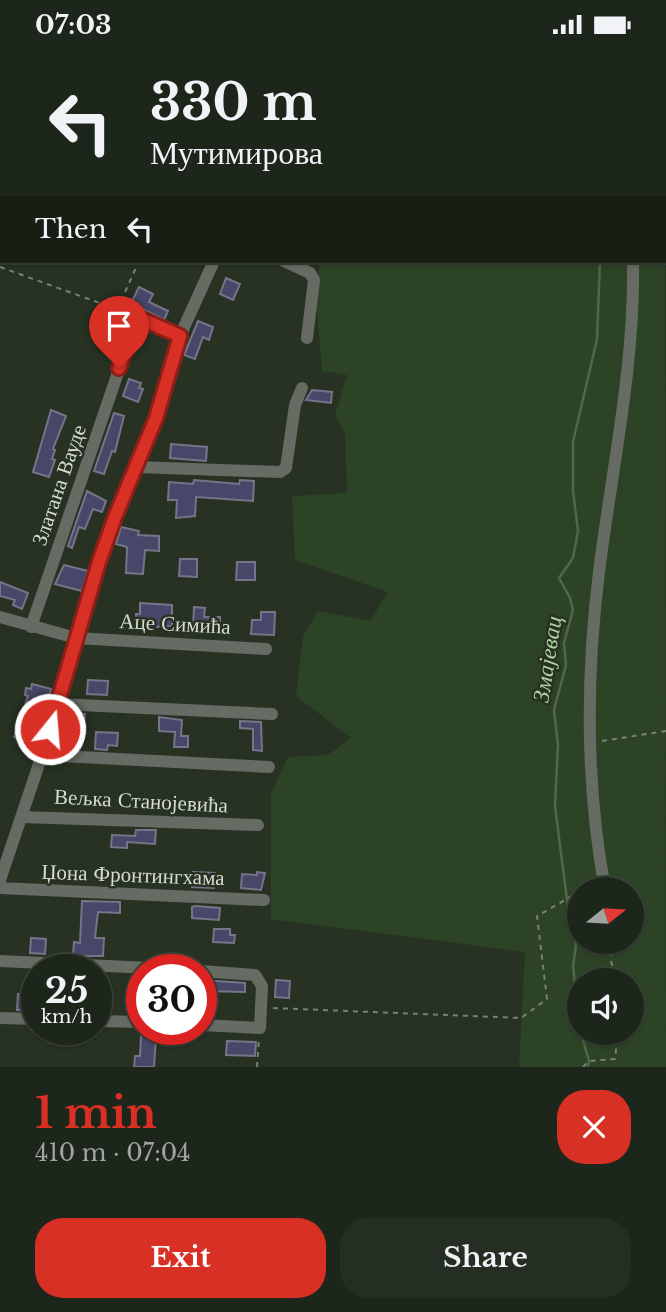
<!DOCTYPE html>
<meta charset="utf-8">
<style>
:root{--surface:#1d261a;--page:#252e23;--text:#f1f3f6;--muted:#a0a5a2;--line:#3b4339;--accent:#d93025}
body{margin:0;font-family:"Libre Baskerville",serif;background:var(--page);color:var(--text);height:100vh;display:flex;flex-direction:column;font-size:26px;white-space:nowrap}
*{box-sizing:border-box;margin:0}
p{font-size:23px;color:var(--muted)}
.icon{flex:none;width:38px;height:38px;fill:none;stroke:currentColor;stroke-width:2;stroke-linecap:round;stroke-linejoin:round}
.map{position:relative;height:1018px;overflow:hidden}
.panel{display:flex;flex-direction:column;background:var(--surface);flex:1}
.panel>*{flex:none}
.top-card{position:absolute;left:0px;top:0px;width:667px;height:214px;box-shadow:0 2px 5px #0004,0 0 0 2px var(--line);background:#1d261a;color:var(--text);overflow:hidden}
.needle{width:46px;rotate:72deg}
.fabs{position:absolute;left:567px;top:828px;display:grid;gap:14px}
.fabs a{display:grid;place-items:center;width:77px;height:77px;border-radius:50%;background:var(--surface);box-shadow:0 2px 5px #0004,0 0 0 2px var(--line);font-size:35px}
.speed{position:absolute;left:21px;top:905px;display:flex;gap:14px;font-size:35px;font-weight:700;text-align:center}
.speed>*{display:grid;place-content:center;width:91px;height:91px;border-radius:50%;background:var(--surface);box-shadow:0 2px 5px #0004,0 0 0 2px var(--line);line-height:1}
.speed small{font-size:18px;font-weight:400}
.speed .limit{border:10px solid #d22;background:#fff;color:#111}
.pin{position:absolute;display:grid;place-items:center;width:60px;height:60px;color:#fff;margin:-72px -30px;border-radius:50% 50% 50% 0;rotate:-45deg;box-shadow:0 0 7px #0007}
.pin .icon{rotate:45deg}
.me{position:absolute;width:77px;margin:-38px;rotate:17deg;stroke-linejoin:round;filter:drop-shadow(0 0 5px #0008)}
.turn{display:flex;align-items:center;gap:24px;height:147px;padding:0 35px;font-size:32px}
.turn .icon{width:91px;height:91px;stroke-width:2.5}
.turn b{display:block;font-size:49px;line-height:60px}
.then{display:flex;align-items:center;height:66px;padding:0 35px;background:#0003;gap:14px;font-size:26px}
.round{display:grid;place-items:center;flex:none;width:74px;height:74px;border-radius:28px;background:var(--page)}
.overview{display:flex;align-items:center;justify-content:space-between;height:119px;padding:0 35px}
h1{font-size:42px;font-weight:700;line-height:52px;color:var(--accent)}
.cta{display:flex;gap:14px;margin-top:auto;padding:14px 35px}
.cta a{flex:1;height:80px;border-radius:28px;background:var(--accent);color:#fff;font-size:28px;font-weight:700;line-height:80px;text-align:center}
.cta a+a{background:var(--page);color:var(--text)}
.status{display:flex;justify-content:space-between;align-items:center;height:49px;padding:0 35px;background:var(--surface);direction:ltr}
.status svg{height:19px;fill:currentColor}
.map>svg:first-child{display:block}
.green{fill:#2d4326;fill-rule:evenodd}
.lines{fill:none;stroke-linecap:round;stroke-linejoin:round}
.stream{stroke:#506748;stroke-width:2.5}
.building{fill:#494769;stroke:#757488;stroke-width:2}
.path{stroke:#798276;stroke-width:2;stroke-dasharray:5 5;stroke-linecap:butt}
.minor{stroke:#666b64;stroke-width:12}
.route-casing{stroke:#8d1f18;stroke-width:18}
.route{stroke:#d93025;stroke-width:12}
.labels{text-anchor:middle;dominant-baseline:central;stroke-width:5;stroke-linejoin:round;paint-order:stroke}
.street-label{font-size:21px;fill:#d5dcd3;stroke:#273223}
.water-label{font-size:23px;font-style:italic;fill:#abd49e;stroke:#273223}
</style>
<div class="status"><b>07:03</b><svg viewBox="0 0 49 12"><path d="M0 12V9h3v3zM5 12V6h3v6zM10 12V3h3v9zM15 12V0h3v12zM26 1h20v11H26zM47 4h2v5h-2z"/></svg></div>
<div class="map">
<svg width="666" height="1018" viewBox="0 0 666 1018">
<rect width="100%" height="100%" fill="#273223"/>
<g class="green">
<path d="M0,0H287L2,2L0,71Z"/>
<path d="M347,0H601V2H346Z"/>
<path d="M665,88L666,1018H519L525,903L271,870V744L288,708L328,706L351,689L296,647L303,587L318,562L370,572L388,543L295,511L292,447L347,444L345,384L335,366L347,326L322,322L316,247L320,212H600V216H654V212H665ZM579,840H632V892H579ZM579,931H632V984H579Z"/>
</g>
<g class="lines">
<g class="stream">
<path d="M594,0L595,2"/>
<path d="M579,979L573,916L576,897L567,851L555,757L558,696L554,661L566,616L564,594L573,561L570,549L559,529L573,509L578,482L573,442V393L597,290L600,212"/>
<path d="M581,984L589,1012L588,1018"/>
</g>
</g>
<g class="building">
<path d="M226,229L240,235L233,251L220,245Z"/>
<path d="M139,238L153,245L149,253L168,262L164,271L131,254Z"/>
<path d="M198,272L213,278L209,291L203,288L195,310L184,306Z"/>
<path d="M129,330L141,334L139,339L143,340L138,353L123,347Z"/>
<path d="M312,341L332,343L331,354L306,351Z"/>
<path d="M51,361L66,367L53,400L55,401L52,410L55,411L49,428L33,423Z"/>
<path d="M114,364L124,367L115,403L112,402L104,425L94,422Z"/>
<path d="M171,395L207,398L206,412L170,409Z"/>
<path d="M194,431L239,435L240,431L254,432L253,452L196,448L195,467L176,469L177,451H168L169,433L193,435Z"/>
<path d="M87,442L106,452L102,463L93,460L85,480L79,478L72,499L68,497Z"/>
<path d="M121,478L139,482L138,486L159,487V502L145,501L143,525L126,524L127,498L116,495Z"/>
<path d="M180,510H197V528L179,527Z"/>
<path d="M237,513H255V531H236Z"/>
<path d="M64,516L88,522L82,542L55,535Z"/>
<path d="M0,533L28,544L22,560L13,556L15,551L0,547Z"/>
<path d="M140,554L172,556V577L136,579V565H140Z"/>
<path d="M194,558L205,559L204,568H220V579H193Z"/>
<path d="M261,563H275L274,586L251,585L252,571H261Z"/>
<path d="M88,631L108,632L107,646L87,645Z"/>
<path d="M32,635L51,640L47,656L40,654L31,682L37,684L33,694L14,688L28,647L25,646L26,639L31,640Z"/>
<path d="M71,664L85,665L84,674H80L78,699L62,698L63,680H70Z"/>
<path d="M159,668L182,671L181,687H188V698H174L175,683L159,682Z"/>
<path d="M240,672L261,673L262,702L253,701V680L240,679Z"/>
<path d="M96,683L118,684L117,697L108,696L107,701L95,700Z"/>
<path d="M136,781H156L155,795L127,793V799L111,798L112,786L135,787Z"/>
<path d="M193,823L215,824L214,839L192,838Z"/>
<path d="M257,823L265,824L261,841L241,839L242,825L257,826Z"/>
<path d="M82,852L120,853V864L98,863L95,889H104L103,907H73L74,893L80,894Z"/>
<path d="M195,857L220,859L219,871L192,869V858Z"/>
<path d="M214,880H230V886H235L234,894L213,893Z"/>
<path d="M31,889L46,890L45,905L30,904Z"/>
<path d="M201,931L245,934V943L201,942Z"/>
<path d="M276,931L290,932L289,949L275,948Z"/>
<path d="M18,945L34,946L33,961H17Z"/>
<path d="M141,987L156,988L154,1018H134L135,1007H140Z"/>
<path d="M227,992L256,993L255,1007L226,1006Z"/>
</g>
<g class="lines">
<g class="path">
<path d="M347,2L348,0"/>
<path d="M0,110L2,109"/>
<path d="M0,218L108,257"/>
<path d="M121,252L139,212"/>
<path d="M602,692L666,682"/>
<path d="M583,840L593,833"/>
<path d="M612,892L611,911L615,931"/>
<path d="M273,959L521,969L547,950L537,867L579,843"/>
<path d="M257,1018L259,990"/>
<path d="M583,1018L589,1012L615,1010L618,984"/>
</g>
<g class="minor">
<path d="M637,2L638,0"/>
<path d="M284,212L310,224L314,231L307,289"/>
<path d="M118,260L180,287"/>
<path d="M136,418L280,423L286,419L295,356L302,339"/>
<path d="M0,568L76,589L266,600"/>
<path d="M31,578L137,268"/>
<path d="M58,655L272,665"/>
<path d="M42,706L269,718"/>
<path d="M22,768L258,776"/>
<path d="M0,831L42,706L115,468L156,369L180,287L214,212"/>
<path d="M0,839L264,851"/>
<path d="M605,840C586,737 586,627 599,523C612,419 635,316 633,212"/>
<path d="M0,912L172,920"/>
<path d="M201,922L255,926L262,937L260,979L201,976"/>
<path d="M0,969L37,970"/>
<path d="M96,972L142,973"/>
</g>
</g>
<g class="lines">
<g class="route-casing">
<path id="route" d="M50,680L99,513L115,468L156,369L180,287L137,268L119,319"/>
</g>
<use href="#route" class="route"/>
</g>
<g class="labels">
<g class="street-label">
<text transform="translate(59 436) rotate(-71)">Златана Вауде</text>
<text transform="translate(175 575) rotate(3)">Аце Симића</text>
<text transform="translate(141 752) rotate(3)">Вељка Станојевића</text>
<text transform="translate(133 826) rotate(2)">Џона Фронтингхама</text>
</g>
<g class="water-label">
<text transform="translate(547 610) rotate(-81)">Змајевац</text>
</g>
</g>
</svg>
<div class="fabs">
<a><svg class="needle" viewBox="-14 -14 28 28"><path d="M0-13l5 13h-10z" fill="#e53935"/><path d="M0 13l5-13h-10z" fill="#a0a5a2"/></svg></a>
<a><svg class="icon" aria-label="sound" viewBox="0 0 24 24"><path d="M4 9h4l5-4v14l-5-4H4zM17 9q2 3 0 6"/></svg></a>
</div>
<div class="speed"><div>25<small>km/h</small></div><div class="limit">30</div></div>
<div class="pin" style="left:119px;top:319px;background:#d93025"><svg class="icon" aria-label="arrive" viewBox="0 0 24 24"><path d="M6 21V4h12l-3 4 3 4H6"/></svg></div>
<svg class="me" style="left:50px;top:680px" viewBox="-20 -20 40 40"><circle r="17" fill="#d93025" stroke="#fff" stroke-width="3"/><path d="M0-11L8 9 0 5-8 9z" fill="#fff"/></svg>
<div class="top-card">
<div class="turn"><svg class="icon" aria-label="left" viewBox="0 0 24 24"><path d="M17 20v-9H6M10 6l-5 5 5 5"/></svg><div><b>330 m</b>Мутимирова</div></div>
<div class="then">Then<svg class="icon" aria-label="left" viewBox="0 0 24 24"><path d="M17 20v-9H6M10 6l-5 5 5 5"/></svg></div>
</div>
</div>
<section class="panel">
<div class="overview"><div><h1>1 min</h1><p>410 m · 07:04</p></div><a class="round" style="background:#d93025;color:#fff"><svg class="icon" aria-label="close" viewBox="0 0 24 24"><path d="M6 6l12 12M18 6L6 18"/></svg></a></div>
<div class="cta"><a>Exit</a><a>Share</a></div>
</section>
